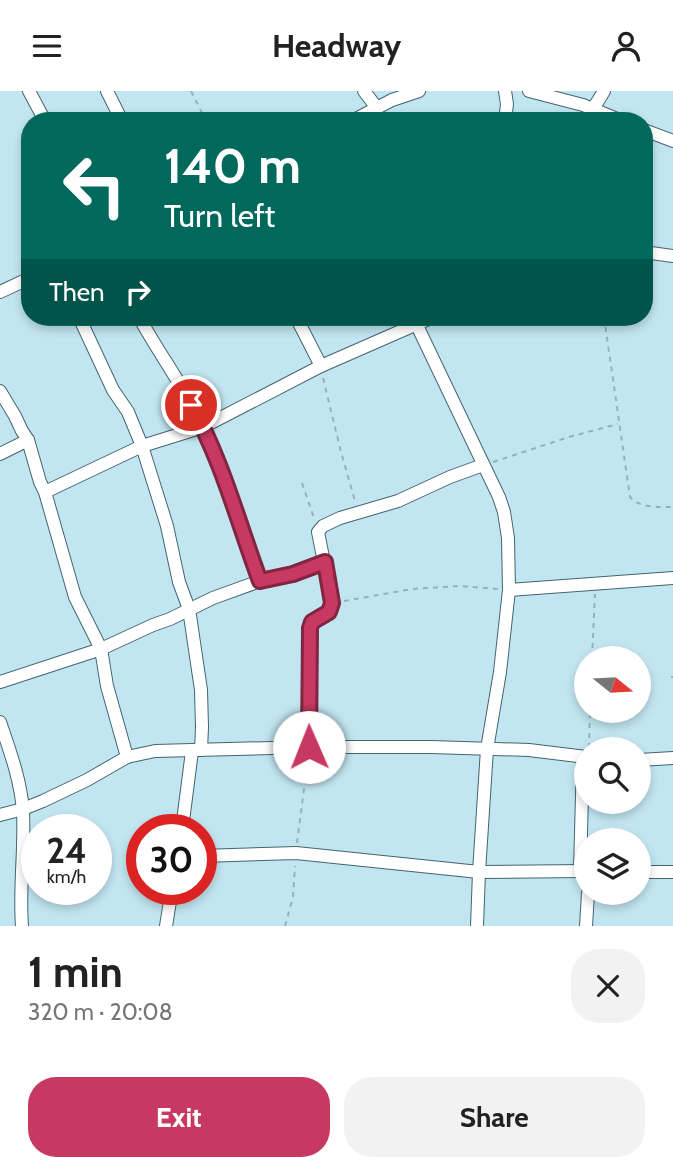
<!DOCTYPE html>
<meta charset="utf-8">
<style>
:root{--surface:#fff;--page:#f2f2f2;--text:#222;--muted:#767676;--accent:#c83962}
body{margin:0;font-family:Cabin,sans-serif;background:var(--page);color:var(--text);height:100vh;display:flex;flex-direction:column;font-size:26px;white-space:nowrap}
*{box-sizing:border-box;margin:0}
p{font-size:23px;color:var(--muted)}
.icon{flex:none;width:38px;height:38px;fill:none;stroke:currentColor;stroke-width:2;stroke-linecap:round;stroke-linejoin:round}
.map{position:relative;height:835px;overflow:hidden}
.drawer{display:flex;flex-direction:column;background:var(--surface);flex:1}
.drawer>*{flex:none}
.banner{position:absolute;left:21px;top:21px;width:632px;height:214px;border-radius:28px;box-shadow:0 4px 10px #0003;background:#00695c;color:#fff;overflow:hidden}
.needle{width:46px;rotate:108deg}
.buttons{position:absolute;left:574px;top:555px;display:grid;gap:14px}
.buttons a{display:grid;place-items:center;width:77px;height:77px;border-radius:50%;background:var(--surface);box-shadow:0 4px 10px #0003;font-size:35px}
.speed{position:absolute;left:21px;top:723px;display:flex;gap:14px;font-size:35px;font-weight:700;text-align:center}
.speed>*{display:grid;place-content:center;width:91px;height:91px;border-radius:50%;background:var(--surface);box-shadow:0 4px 10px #0003;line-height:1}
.speed small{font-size:18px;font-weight:400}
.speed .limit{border:10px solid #d22;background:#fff;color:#111}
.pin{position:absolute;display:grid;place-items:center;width:60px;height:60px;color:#fff;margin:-30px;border:4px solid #fff;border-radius:50%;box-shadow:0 2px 7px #0007}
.me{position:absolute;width:77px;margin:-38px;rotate:359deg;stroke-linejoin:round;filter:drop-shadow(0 0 5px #0008)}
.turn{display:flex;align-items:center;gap:24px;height:147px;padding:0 28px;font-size:32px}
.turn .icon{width:91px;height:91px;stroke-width:2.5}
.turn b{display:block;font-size:49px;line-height:60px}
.then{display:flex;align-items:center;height:66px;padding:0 28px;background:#0003;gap:14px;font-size:26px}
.round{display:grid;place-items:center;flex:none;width:74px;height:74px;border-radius:28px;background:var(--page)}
.summary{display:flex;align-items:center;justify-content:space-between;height:119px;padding:0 28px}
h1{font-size:42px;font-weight:700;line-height:52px}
.action{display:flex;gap:14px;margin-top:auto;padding:14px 28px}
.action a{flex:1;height:80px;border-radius:28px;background:var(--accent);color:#fff;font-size:28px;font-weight:700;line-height:80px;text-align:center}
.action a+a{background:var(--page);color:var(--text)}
header{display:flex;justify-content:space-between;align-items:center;height:91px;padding:0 28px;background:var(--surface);font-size:32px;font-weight:700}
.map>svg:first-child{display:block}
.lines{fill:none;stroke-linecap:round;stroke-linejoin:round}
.minor-casing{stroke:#43646d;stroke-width:14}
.path{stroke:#94b2ba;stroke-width:2;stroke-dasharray:5 5;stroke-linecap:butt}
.minor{stroke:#fff;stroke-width:12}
.route-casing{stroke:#822540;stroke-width:18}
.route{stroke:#c83962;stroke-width:12}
</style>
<header><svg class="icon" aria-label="menu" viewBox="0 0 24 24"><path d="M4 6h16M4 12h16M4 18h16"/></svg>Headway<svg class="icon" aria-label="person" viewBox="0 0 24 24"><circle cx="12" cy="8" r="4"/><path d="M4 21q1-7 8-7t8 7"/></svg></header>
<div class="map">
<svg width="673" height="835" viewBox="0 0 673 835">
<rect width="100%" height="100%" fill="#c2e6f1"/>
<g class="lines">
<g class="minor-casing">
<g id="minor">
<path d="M29,0L45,30"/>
<path d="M107,0L122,30"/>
<path d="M364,0L377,17"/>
<path d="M529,0L583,14L622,30"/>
<path d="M593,18L604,0"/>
<path d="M352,30L392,9L419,0"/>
<path d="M505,30L507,13L505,0"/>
<path d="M644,39L673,50"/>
<path d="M644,161L673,165"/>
<path d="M0,201L30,187"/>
<path d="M79,226L113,299L128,321L142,355L167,435L179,491L189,518L201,599L202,636L201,659"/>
<path d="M139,226C159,263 187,300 204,338C227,387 241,439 260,490"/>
<path d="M296,226L321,275"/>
<path d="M413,226L499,406L504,421L508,447L509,499L500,581L487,658L479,781L477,835"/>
<path d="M0,300L15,325L22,340L28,349L40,391L45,401L75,506L101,558L107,595L127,666"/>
<path d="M0,363L28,349"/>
<path d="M45,401L142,355L203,336L321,275L433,226"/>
<path d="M509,499L673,487"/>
<path d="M0,591L101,558L153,534L170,528L213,507L260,490L293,483L325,472"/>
<path d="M0,631C10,660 21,690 23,721C25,759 19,797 22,835"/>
<path d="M309,656L310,537L312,531L329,521L332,512L318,441L323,435L340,427L398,410L450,386L483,374"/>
<path d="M639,669L673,667"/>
<path d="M0,724L23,718L43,710L87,689L127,666L155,660L309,656H431L529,659L586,666"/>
<path d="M182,738L192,660"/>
<path d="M201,765L296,762L479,781L586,780"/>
<path d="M580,780L583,666"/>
<path d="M639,781H673"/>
<path d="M166,835L172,798"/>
<path d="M586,835L588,802"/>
</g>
</g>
<g class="path">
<path d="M191,0L206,30"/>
<path d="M604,226L630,406C639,417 659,416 673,416"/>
<path d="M323,287L341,361L355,410"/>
<path d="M493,371L569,346L618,333"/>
<path d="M302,392L314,427"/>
<path d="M344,510L412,498L459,495L498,498"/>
<path d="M592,567L595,503"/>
<path d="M671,586H673"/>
<path d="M589,657L590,620"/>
<path d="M297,752L308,667"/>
<path d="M285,835L293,806L295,775"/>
</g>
<use href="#minor" class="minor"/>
</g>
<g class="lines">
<g class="route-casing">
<path id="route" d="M191,314C222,369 238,431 260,490L293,483L325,471L332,512L329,521L312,531L310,537L309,656"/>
</g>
<use href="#route" class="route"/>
</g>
</svg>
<div class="buttons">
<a><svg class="needle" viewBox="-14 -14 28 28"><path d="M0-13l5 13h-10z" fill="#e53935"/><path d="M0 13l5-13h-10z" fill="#767676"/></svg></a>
<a><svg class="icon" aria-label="search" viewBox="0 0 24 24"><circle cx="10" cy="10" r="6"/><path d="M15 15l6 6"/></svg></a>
<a><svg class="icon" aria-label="layers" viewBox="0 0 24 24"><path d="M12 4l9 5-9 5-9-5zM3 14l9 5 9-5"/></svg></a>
</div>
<div class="speed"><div>24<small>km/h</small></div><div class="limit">30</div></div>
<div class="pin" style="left:191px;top:314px;background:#d93025"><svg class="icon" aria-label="arrive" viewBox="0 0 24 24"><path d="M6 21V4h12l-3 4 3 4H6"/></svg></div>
<svg class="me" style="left:309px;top:656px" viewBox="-20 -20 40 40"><circle r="19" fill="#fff"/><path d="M0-13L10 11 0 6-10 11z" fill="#c83962"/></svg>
<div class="banner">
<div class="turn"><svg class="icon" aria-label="left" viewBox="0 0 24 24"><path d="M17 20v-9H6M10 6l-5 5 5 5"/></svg><div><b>140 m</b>Turn left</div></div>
<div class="then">Then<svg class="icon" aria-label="right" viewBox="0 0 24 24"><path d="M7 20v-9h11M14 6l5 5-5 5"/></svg></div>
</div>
</div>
<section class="drawer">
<div class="summary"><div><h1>1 min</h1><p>320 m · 20:08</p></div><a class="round"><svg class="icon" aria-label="close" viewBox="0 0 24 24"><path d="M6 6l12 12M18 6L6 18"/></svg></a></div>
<div class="action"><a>Exit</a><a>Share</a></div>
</section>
